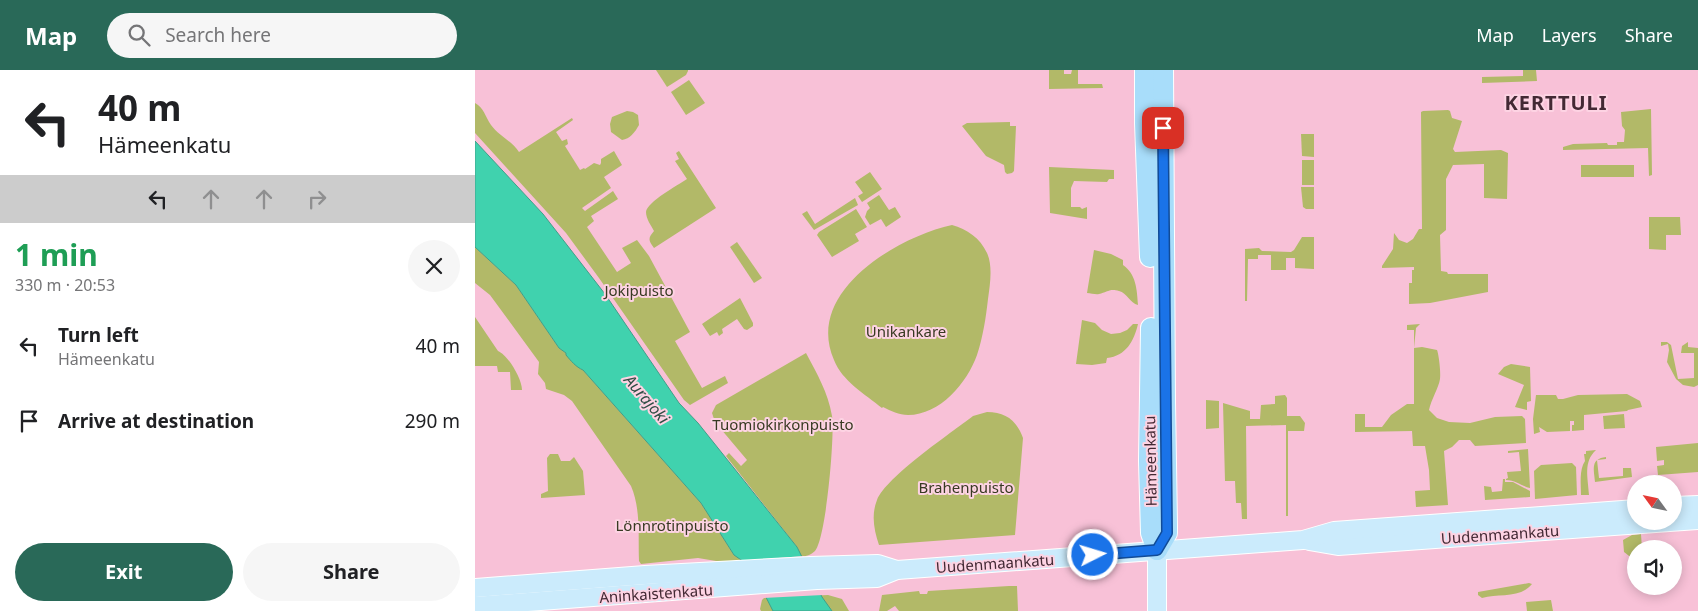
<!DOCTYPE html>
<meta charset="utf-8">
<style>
:root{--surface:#fff;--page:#f6f6f6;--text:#202124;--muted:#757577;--accent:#296958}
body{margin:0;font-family:"Noto Sans",sans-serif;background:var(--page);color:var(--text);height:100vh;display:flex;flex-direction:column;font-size:19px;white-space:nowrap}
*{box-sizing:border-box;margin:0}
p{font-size:16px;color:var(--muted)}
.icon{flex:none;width:28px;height:28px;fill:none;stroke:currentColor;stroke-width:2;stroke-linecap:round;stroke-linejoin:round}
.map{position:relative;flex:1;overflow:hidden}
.sheet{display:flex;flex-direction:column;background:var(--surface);width:475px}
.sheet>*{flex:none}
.top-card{background:#fff;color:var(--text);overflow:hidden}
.needle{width:32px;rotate:303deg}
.buttons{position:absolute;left:1152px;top:405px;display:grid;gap:10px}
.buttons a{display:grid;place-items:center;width:55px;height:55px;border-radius:50%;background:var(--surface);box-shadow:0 2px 12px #0003;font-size:25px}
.pin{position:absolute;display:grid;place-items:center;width:42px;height:42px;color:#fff;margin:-21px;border-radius:10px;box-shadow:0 2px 8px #0006}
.me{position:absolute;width:55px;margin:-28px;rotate:85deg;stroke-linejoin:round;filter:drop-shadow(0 0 4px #0008)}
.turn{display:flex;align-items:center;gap:18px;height:105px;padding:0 15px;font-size:22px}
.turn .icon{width:65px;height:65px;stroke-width:2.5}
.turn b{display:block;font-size:35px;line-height:42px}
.lanes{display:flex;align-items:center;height:48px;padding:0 15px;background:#0003;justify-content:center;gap:25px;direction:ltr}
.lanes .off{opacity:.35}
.round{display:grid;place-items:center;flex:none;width:52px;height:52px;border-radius:26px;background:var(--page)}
.head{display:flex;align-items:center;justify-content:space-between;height:85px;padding:0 15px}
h1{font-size:30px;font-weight:700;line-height:38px;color:#1e9e55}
.action{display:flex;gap:10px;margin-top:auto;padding:10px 15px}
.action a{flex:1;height:58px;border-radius:30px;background:var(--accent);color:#fff;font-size:20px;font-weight:700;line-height:58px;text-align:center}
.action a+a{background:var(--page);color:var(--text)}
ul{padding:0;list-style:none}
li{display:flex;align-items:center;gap:15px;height:75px;padding:0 15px}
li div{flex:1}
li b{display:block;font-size:19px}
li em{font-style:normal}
header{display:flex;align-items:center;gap:30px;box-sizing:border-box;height:70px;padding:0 25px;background:var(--accent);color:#fff}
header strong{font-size:24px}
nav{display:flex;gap:28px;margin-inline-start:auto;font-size:18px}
.search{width:350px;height:45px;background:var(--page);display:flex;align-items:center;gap:12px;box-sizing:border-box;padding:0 18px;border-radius:28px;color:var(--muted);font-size:19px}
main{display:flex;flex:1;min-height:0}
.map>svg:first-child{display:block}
.green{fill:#b2b968}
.water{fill:#40d2ae;stroke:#419f89}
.pier{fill:#f8c1d7}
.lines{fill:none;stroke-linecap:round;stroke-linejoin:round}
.major-casing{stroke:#fff;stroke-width:20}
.highway-casing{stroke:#fff;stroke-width:22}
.major{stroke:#cbebfc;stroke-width:18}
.highway{stroke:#a8ddfa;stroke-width:20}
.route-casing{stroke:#114b97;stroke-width:12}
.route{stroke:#1a73e8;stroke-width:9}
.labels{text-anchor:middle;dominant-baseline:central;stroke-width:4;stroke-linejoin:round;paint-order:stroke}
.park-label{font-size:15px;fill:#383a22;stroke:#fdd3e3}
.street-label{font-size:15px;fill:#432934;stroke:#fdd3e3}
.water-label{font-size:16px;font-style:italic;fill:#304e45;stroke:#fdd3e3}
.district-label{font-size:20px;font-weight:bold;letter-spacing:1px;fill:#432934;stroke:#fdd3e3}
</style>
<header>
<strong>Map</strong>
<div class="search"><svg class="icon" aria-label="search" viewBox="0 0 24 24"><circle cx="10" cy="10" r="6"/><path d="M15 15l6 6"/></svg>Search here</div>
<nav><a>Map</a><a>Layers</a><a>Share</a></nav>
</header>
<main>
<section class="sheet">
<div class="top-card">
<div class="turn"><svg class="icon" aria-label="left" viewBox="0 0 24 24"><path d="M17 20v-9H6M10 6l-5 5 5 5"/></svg><div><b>40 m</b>Hämeenkatu</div></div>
<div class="lanes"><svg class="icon" aria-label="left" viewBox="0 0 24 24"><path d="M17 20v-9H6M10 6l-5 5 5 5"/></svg><svg class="icon off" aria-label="ahead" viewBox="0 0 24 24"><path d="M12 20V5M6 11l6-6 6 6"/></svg><svg class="icon off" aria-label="ahead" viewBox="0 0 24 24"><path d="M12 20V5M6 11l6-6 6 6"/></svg><svg class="icon off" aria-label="right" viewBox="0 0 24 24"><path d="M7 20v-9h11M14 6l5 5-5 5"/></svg></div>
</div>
<div class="head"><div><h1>1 min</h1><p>330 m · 20:53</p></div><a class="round"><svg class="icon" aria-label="close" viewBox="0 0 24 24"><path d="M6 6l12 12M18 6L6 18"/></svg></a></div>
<ul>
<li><svg class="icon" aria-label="left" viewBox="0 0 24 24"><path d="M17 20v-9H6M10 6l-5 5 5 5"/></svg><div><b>Turn left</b><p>Hämeenkatu</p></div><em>40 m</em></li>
<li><svg class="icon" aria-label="arrive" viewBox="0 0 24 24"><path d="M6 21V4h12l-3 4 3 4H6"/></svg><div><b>Arrive at destination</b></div><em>290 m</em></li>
</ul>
<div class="action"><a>Exit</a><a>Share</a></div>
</section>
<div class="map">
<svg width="1223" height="541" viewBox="0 0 1223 541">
<rect width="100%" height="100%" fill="#f8c1d7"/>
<g class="green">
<path d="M181,0H213V1L211,5L192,17Z"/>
<path d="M574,0H589V4H596L597,0H603V14H627L628,18L574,19Z"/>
<path d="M1048,0H1061L1062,11L1007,13V7L1048,6Z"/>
<path d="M214,10L230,33L211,45L196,22Z"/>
<path d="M0,33C9,38 10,46 16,55C24,66 37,71 44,82L97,48L98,50L81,62L87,71L92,69L93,74L90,76L105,100L109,98L110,99L119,93L125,95L126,93V89L139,81L147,95L129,107L136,118L107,138L110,141L138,121L143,129L116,146L119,151L112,157L142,202L156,193L147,178L162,170L174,186L215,262L200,271L227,318L250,306L253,313L215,335L209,330L124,208L91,163L0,63Z"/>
<path d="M1176,39L1177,105L1174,106L1173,78L1088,80V77L1098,74L1132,73L1133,75H1142V72H1149L1150,60L1147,56L1146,42Z"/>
<path d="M973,40L975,41L977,48L987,51L978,79L980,82L1026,80L1033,83L1032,129L1009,128V94L978,95L971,109V160L965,165L966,201L972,202L973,204H1013V222L955,233L934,234V213H937V200H939V197L907,198V196L918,179L919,163L924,170L932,173L938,169L944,159H947L946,42L948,41Z"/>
<path d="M152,41L158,42L163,45L164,55C160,62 155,69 147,70L136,62L135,54L137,47Z"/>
<path d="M535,52V56H541L539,101L537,103L532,104L530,102L529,95L511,86L487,56L492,53Z"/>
<path d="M826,64H839V87L827,86Z"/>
<path d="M204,81L241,138L179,178C173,170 173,168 179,161C176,155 171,149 171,142C172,132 203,115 212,109L200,91L204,89L201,83Z"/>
<rect x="827" y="90" width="12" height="25"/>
<rect x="1106" y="95" width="53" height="12"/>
<path d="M574,97L639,100V109H634L632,112L599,111L596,118V137H605L607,139L612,137V149L575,143Z"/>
<path d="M395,102L407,119L387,132L383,126L388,123L380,112Z"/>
<path d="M826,117H839V139H831L828,137Z"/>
<path d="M404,125L414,140L420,137L426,147L411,157L406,149L395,155L390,147L392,141L395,138L392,133Z"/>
<path d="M380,128L383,135L339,160L327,144L332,141L340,154Z"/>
<path d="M381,139L392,157L380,164L384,171L357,187L342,165L344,162Z"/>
<path d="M1174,147H1205L1206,165H1191V180L1174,179Z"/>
<path d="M477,155C492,159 505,168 512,183C518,196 515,215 513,229C511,247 508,267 502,285C492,313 465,345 433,345C424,345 416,341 408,337L407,338C390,324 367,311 359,290C329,222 422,167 477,155Z"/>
<path d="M827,167H839V199L820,198V188H811V200H796V185H783V189H773L772,231H770V179L784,178L787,181L816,182L819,180Z"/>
<path d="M262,172L287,208L279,213L255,177Z"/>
<path d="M0,177L41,215L84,278C94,283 98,295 108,300L226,433L259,485L267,490L247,492L223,488L166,494L164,491C163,467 166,439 156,416L97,331L89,325L71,319L70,313L63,304L64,292L15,225L0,213Z"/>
<path d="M619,180L636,184L648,190V195C661,204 662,219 663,235C655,233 652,223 644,221C635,218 632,222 624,224C621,225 616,223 612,223Z"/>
<path d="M265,228L278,253V256L272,260L269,259L262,249L247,259L248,263L244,266L242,262L235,266L227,254Z"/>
<path d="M0,247L23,281C33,285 47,309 47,320H36L35,302H23L22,296H0Z"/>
<path d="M607,250L620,253L627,260L636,264L645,263L652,260L658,254H663C659,271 651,286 632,288L631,293L617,295L601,294Z"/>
<path d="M945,254L941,258L939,278L947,277L962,280C964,285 966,304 965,309C964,317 956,330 954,340L962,348L974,352L995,353L1020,347L1047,346L1050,349L1051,373L1000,376L995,370H984L977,377L969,381L973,435L941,437L940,421L955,420L954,400L950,376H938L937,361L880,362V344H890V357H907L916,345L932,334H939V260H932V255Z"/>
<path d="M1186,272H1192L1196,275L1203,309L1219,308V283H1206L1207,276L1213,272V277L1223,278V315L1219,317L1208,315L1201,309L1192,292L1194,280L1193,274L1186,276Z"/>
<path d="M331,283C342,304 353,322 357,346C360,365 351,469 340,481C336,485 331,486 326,487L322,477L251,386L254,383L266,396L272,390L240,352L237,343L241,335Z"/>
<path d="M1036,294L1055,297L1056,331L1052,332V340L1040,337L1049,315L1023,304L1029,297Z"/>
<path d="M1152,324L1165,331L1167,337L1153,340L1152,341L1109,345V360L1097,361V355H1099V351H1095V361L1072,362L1064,357L1065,362L1059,364L1058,349L1061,325H1081L1083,329H1088L1103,325Z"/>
<path d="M810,325L812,328V346H825L830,353L829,361H813V446H811V355L771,356L772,449H767L766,433H761L760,411H750L748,333L775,341V349H785L786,335L800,334V326Z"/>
<path d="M731,330L744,331V358L731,359Z"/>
<path d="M512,342C531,342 542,351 548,368L540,465L404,475C399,460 396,445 402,430C411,407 476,363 498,346Z"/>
<path d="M1149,344L1150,358L1129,359L1128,346Z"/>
<path d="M1223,373V402L1183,405L1182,396L1189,395V390L1182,391L1181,377Z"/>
<path d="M1053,379L1055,418C1046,416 1041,410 1031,410V409L1033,408L1032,402L1046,401L1044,382L1033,383V381Z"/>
<path d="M1121,380C1108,392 1113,407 1114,425H1106C1106,414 1104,400 1110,391L1109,384H1111V381Z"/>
<path d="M83,384L86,391H95L99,387L108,401L110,425L66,428V424L73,421L72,388L75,384Z"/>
<path d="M1131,387V389L1122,390L1124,408L1148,406V398H1156L1157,407L1120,412C1119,399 1115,389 1131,387Z"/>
<path d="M1097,393L1101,397L1102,425L1060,429L1059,401L1066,395Z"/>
<path d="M1028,409H1030V412H1038L1055,421V427L1010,430L1009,416L1016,417L1017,422L1027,421Z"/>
<path d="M1166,464L1167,479H1161V493L1158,489L1149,482L1148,470L1157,465Z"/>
<path d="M1054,513L1057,514C1045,529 1024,523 1007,528L1003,525V522Z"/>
<path d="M534,516H542L543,541H424L420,536L412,541H404L407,525L444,521L445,524H452L453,521Z"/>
<path d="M353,525L367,529L374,541H286L285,539L287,530L289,528Z"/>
<path d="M1076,530L1078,541H1052L1051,532Z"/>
</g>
<path class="water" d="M0,71L68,144L130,224L204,333L223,353L322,477L347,527L357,541H298L275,496L259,485L226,433L108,300C101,297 96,291 91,285V283L84,278L41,215L0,177Z"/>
<path class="pier" d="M329,486L348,525L288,528L273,497L263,491Z"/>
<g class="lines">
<g class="major-casing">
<g id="major">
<path d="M1199,436L1223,435"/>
<path d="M834,471L863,476L1223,450"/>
<path d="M682,480V541"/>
<path d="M0,518L170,505L335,496L403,494L422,500"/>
<path d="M0,536L342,510L402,508L422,500L828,470L859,461L1161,439"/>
</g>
</g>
<g class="highway-casing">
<g id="highway">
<path d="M670,0V53L675,187"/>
<path d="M676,258L674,391L676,463L682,480"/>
<path d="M682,480L692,463V455L690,332L688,0"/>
</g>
</g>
<use href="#major" class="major"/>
<use href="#highway" class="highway"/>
</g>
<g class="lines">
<g class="route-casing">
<path id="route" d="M618,485L682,480L692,463L688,58"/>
</g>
<use href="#route" class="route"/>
</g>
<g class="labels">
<g class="park-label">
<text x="164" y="220">Jokipuisto</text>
<text x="431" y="261">Unikankare</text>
<text x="308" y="354">Tuomiokirkonpuisto</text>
<text x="491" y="417">Brahenpuisto</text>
<text x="197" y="455">Lönnrotinpuisto</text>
</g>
<g class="street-label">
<text transform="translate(675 391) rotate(-91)">Hämeenkatu</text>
<text transform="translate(1025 464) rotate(-4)">Uudenmaankatu</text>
<text transform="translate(520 493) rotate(-4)">Uudenmaankatu</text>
<text transform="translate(181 523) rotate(-4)">Aninkaistenkatu</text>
</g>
<g class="water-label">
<text transform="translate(172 329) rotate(49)">Aurajoki</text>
</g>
<g class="district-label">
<text x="1081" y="32">KERTTULI</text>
</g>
</g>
</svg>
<div class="buttons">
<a><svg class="needle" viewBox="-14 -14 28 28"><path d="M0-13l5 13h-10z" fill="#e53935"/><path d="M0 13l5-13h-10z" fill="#757577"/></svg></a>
<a><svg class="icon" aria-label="sound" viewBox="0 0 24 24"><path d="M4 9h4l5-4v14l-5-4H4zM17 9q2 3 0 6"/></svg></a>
</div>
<div class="pin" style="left:688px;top:58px;background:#d93025"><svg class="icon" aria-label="arrive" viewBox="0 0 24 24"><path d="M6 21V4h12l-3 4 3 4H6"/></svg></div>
<svg class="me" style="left:618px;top:485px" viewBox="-20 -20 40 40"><circle r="17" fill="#1a73e8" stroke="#fff" stroke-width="3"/><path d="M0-11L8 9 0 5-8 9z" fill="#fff"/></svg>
</div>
</main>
